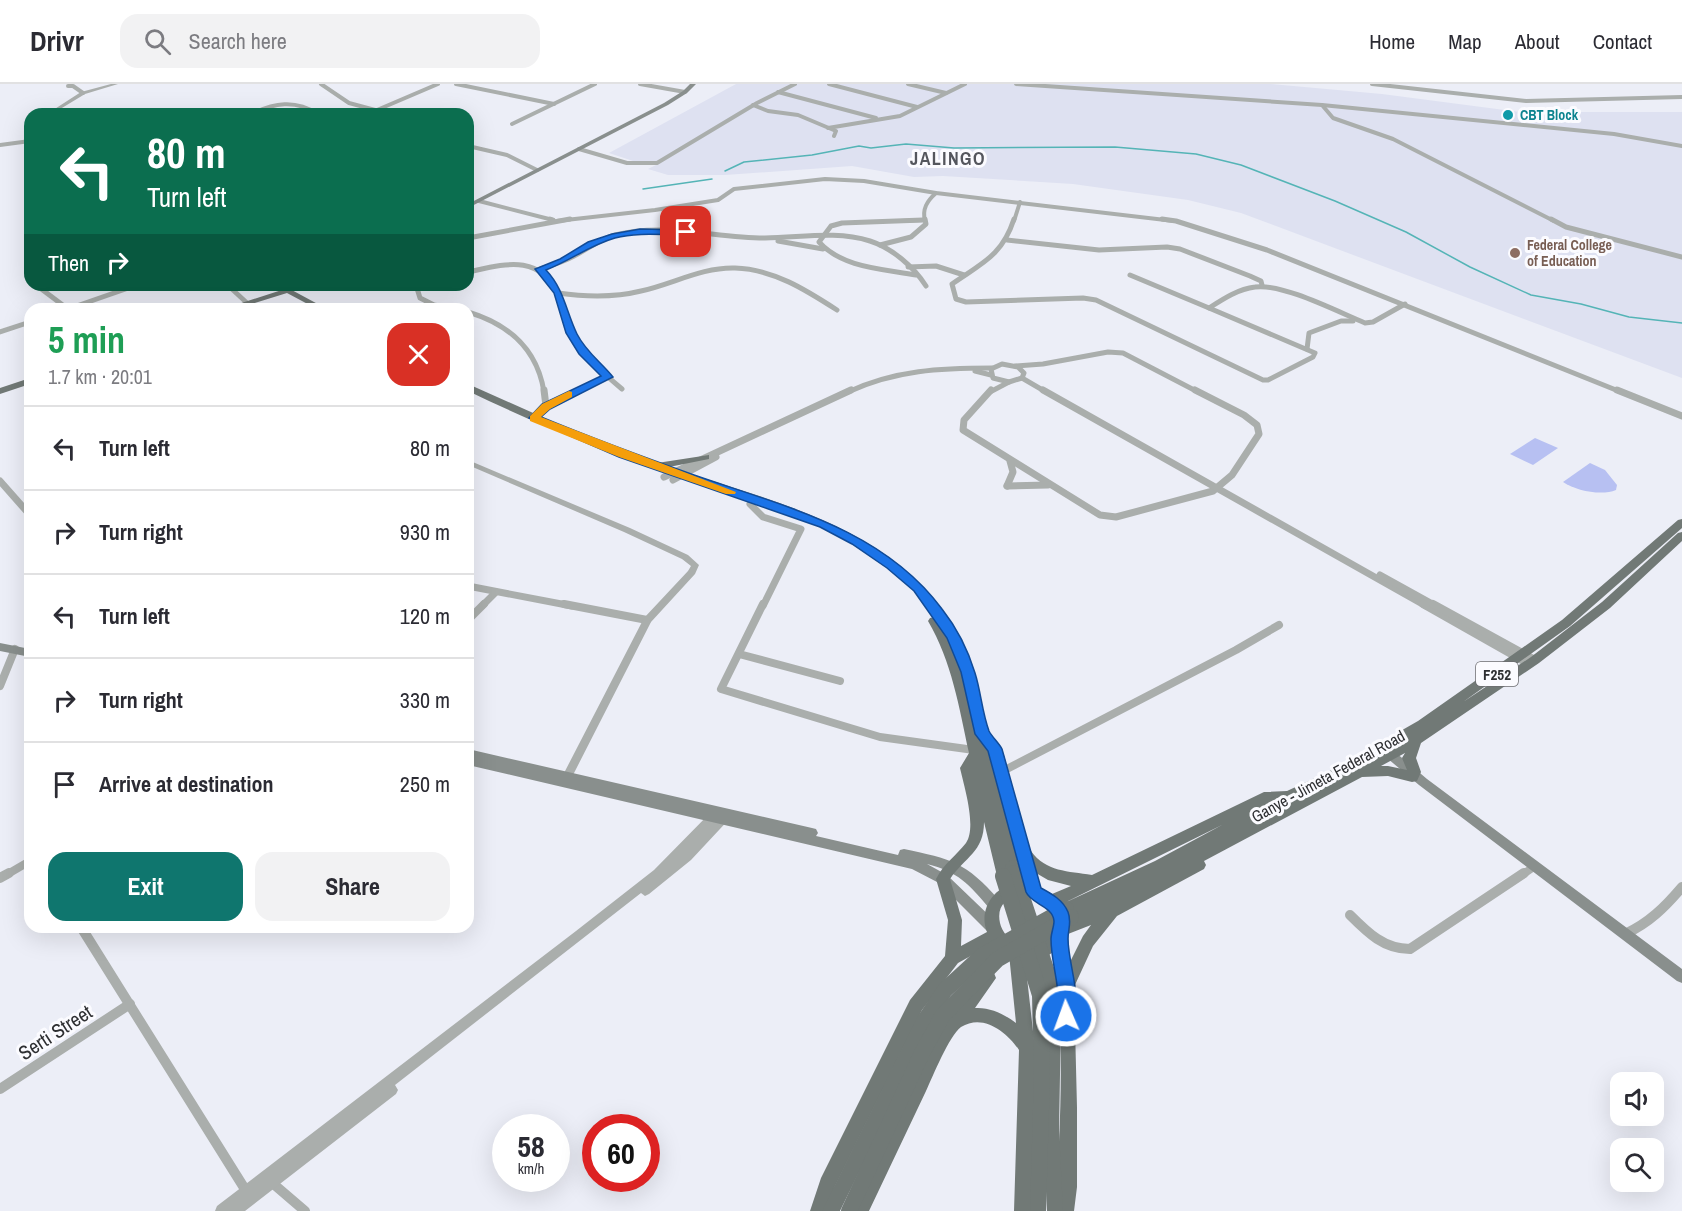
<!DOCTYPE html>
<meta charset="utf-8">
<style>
:root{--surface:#fff;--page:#f2f2f3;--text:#2b2b33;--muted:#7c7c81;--line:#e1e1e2;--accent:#0f766e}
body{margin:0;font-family:"Archivo Narrow",sans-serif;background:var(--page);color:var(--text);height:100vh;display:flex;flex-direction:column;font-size:22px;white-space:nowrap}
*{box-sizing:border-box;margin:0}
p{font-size:20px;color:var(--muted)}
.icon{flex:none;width:33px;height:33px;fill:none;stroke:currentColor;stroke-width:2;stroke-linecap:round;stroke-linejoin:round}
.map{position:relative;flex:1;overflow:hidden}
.side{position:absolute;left:24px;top:219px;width:450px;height:630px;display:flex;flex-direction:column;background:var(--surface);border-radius:18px;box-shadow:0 6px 24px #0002}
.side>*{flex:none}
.banner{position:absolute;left:24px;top:24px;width:450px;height:183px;border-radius:18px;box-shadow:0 6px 24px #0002;background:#0b6e4f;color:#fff;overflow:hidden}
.controls{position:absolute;left:1610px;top:988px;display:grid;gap:12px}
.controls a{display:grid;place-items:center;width:54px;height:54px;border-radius:12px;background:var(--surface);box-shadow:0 6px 24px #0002;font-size:30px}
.speed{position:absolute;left:492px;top:1030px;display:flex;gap:12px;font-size:30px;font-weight:700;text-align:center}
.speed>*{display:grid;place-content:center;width:78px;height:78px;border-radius:50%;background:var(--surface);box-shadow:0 6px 24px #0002;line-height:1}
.speed small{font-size:15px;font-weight:400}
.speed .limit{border:9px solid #d22;background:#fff;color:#111}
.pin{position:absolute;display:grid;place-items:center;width:51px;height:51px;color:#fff;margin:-26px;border-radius:12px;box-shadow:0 3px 9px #0006}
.me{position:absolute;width:66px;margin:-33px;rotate:358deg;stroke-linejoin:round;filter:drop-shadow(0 0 4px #0008)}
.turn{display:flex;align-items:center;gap:21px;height:126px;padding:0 24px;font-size:27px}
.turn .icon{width:78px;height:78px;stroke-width:2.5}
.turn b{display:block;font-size:42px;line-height:51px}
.then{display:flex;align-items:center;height:57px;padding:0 24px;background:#0003;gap:12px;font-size:22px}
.round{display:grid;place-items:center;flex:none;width:63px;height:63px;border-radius:18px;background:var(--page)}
.head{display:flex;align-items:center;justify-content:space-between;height:102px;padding:0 24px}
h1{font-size:36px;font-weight:700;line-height:45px;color:#1e9e55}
.button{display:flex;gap:12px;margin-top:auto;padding:12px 24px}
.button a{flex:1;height:69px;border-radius:18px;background:var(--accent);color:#fff;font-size:24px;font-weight:700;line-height:69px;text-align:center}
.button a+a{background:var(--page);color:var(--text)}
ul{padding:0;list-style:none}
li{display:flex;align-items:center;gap:18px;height:84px;padding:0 24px;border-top:2px solid var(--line)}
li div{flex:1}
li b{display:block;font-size:22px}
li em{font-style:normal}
header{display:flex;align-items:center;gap:36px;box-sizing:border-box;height:84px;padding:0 30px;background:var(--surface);border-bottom:2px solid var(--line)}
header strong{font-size:28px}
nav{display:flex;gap:33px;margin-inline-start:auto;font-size:21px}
.search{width:420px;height:54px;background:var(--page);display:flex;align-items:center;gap:15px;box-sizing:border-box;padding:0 21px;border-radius:18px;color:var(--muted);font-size:22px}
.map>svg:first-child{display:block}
.built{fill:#dee1f1}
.green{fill:#b7c0f2}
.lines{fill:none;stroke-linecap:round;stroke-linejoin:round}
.stream{stroke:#54b4b6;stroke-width:1.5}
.minor-far4{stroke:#aaaeac;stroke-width:4}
.minor-far3{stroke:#aaaeac;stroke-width:5}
.minor-far2{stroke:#aaaeac;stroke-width:7}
.minor-far1{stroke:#aaaeac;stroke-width:8}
.minor{stroke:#aaaeac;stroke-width:10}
.tertiary{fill:#aaaeac;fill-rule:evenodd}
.secondary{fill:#898f8d;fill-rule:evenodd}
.primary{fill:#717976;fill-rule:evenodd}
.primary-bridge-far1{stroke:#717976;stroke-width:13}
.primary-bridge{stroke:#717976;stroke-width:16}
.route{fill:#1a73e8;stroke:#114b97;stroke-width:1.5}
.slow{fill:#f59e0b}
.culture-dot{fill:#0f9aa8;stroke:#fbfbff;stroke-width:2}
.education-dot{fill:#8d6e63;stroke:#fbfbff;stroke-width:2}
.labels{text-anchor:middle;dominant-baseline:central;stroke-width:6;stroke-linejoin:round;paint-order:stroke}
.far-culture-label{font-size:14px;font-weight:bold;fill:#0d838f;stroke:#fbfbff;text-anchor:start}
.far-education-label{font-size:14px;font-weight:bold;fill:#785e54;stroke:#fbfbff;text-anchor:start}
.shield{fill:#fbfbff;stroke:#6c6c70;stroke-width:1.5}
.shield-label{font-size:15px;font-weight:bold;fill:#2e2f32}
.street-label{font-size:16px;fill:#2e2f32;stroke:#fbfbff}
.far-district-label{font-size:18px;font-weight:bold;letter-spacing:1.5px;fill:#54565d;stroke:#fbfbff}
.near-street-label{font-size:20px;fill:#2e2f32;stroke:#fbfbff}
</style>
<header>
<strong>Drivr</strong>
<div class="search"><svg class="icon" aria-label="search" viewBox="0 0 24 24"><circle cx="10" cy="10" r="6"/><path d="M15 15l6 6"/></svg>Search here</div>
<nav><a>Home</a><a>Map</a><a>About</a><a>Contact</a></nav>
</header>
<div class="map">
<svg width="1682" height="1127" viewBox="0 0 1682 1127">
<rect width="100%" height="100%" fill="#eceef7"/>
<path class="built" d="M736,0H1271L1382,10L1520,28H1682V294L1241,129L1188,116L1073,100L943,92L914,93L852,82L725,91H668L648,85L658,80L633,77L609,69Z"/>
<g class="green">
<path d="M1535,354L1558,364L1533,381L1510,370Z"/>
<path d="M1590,379L1605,386L1617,401L1616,406C1602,412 1576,407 1563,398Z"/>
</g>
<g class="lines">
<g class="stream">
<path d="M725,87L744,78L812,71L859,62L871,64L906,60L954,64L1115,63L1196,70L1241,81L1335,117L1406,148L1470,183L1531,211L1581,220L1629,233L1682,239"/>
<path d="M643,105L712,95"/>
</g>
<g class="minor-far4">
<path d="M321,0L349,19L390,30"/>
<path d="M456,0L554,20"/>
<path d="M640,0L685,8"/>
<path d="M829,0L917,23"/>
<path d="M908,0L946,9"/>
<path d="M1016,0L1322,21L1614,50L1682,62"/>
<path d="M1372,0L1526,17L1682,13"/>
<path d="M68,2H73L83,9"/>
<path d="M778,8L876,34"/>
<path d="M753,21L768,27L798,31L836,47L834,52"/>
<path d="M1322,21L1333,34L1393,55L1554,137"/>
<path d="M377,26L438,0"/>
<path d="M251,30C274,19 295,15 318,30"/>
<path d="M512,40L595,0"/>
<path d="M828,44L900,32L965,0"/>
<path d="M468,53L472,57L468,58"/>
<path d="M0,61L30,57"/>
<path d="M468,62L507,71L537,86"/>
<path d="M579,65L627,79H657L757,19L795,0"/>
<path d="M479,117L553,136"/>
<path d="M557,137L655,126L718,116L734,105L825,95L864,97L936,109L1174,137"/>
<path d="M901,137L923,136"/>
<path d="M925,137C922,125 927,117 936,109"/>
<path d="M1014,137L1020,118"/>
</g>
<g class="minor-far3">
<path d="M550,135L553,136"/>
<path d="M1014,135C1002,172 982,179 952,200L956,215L966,218L1083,214L1096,216L1263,296H1268L1313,273L1315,269L1209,224C1223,215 1238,205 1255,203C1282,199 1338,228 1365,239L1373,238L1405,220"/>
<path d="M1162,135L1176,137L1267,166L1621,308"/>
<path d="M1551,135L1566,143L1682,173"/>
<path d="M468,154L570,135"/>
<path d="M1007,156L1099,166L1167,163L1180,165L1250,192L1261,197L1262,201"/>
<path d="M778,157L823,165"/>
<path d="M880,161L911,153L926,140L925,135"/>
<path d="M908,183L936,182L964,191"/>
<path d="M540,185C552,181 563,178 574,172C588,165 600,155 615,151C665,138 715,154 765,154C800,154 835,146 870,157C892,164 914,183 926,202"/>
<path d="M468,188C505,180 540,169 559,212C565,224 566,239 573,251C584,273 603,289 622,305"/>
<path d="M916,191C884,185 842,184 819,158L831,142L842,139L923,136"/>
<path d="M1130,191L1209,224"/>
<path d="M27,192L30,195"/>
<path d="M36,201L68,225"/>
<path d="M416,201L420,214L434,221L455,225"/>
<path d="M558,209C586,213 613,214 641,207C673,200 702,183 735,184C773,185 806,206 837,226"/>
<path d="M68,225L137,201"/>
<path d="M468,228C508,240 537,264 544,308"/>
<path d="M0,248L30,238"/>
<path d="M1307,265L1309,249L1341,237H1353"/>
<path d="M1002,280L1018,283L1024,289L1022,294L1009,298L993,294L991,285Z"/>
<path d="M1015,282L1043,280L1108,268L1123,269L1198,308"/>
<path d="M975,287L991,291"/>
<path d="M1022,294L1046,308"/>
<path d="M577,308L608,293"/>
<path d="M848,308C895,286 941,284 992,284"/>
<path d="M990,308L1009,298"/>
</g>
<g class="minor-far2">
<path d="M991,306L964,336L963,346L1100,431L1116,433L1213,407L1232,391L1259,350L1257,341L1244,331L1195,306"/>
<path d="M1043,306L1426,522"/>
<path d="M1617,306L1682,332"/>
<path d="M546,322L580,306"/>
<path d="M534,334L546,322L544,306"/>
<path d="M664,393L851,306"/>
<path d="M673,396L716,373"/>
<path d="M0,397L30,431"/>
<path d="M1007,402L1048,401"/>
<path d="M1007,402L1013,388L1010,377"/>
<path d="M750,420L763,433L801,445L763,522"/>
<path d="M1380,491L1436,522"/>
<path d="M468,502L572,522"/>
<path d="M482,522L496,508"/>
</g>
<g class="minor-far1">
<path d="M564,520L647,536"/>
<path d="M763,520L721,605L880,653L974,666"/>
<path d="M1423,520L1529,580"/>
<path d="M1433,520L1535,576"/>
<path d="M468,536L484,520"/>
<path d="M739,570L840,597"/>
<path d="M0,602L15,565"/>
<path d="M1001,688L1236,566L1279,541"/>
<path d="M6,791L30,777"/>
<path d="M1522,791L1535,782"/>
</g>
<g class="minor">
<path d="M0,794L9,789"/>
<path d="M1350,831C1368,849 1384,865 1410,865L1524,789"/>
<path d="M81,843L248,1110"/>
<path d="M1625,850C1649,839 1665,823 1682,803"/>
<path d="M0,1005L130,920"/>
<path d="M270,1097L305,1127"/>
</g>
<g class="tertiary">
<path d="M111,0H118L85,10L52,30H47L81,8Z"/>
<path d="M30,66V80L27,78L28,67Z"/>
<path d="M224,201H231L257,225H250Z"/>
<path d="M468,376L630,444L688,471L699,481L695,490L651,538L573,691L572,694L568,695L564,694L563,691L644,534L688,487L691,482L682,475L624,448L468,381Z"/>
<path d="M717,725L721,726L722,729L721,732L728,727L732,728L733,731L691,776L649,810L645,812L641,809L395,1001L398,1006L396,1010L245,1127H215L217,1122L576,847L654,786L713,726Z"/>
</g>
<g class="secondary">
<path d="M690,0H696L687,9L668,21L468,124V120L664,19L683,7Z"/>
<path d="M296,201H307L288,208L284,206Z"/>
<path d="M0,559L30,565V573L0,567Z"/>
<path d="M468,665L812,744L816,745L818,749L816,752L898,771L900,766L904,765C951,775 966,778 999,816L1000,820L999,824L994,826L989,824C970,801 957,787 927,780L947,791L997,839L999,843L997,847L992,849L987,847L939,799L912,785L468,681Z"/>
<path d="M1391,667L1395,668L1427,695L1682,885V899L1677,897L1419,701L1387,674L1385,671L1387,668Z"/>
</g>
<g class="primary">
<path d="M288,204L327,225H317L287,209L236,225H223Z"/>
<path d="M30,294V300L0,310V304Z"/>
<path d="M468,300L569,345L657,379L709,371V375L669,383C761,414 869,437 934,515C956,541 971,575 979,608C982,620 983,637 988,648C991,654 997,657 1000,662C1006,672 1007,686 1010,697C1014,711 1024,757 1031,767C1046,788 1068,787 1092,791L1264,708L1287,707L1334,685L1418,637L1562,536L1678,436L1682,435V444L1570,542L1463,618L1531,573L1602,518L1678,449L1682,448V457L1610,524L1539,579L1421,659L1416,674L1421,688L1417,697L1412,698L1388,692L1362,693L1204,777L1206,781L1204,785L1117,832L1093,862L1074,903L1077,1023V1103L1074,1127H1056C1060,1104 1059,1081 1059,1058C1062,994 1062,930 1053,868C1046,874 1036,877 1027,874L1024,869L1027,864L1039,861L1053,850C1062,806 991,798 1000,839C1002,849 1012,859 1021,862L1024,867L1035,965L1032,1127H1014L1019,966C1007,948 983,929 961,943C949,952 933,992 926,1007C907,1047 888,1087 869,1127H851L931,960L982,889L988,887L994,889L996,894L975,924C990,923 1004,930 1016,939L1009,870L994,859L958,879L922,926L835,1102L828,1127H810L821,1094L910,916L945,872L948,836L936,795C944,779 956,772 966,759C977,743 964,702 960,684L969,669C959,623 952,578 928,537L930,534L935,533C880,445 749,419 658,386C593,362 530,337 468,307ZM1405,669L1402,674L1407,686L1388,682H1381ZM999,703L1025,800C998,796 977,823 987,848L961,862L962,836L950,795C965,773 984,768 984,738L998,796L1003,798L1008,796L1009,788L1017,787L1019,783ZM1222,741L1155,777L1062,820ZM1036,789L1048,796L1071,802L1052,810L1040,804ZM1091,841L1083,852L1070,878L1068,850Z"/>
</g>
<path class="primary-bridge-far1" d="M1012,783L1015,791"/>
<g class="primary-bridge">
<path d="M1014,789L1051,900L1053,934L1051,1047L1055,1127"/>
<path d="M1003,792L1040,911L1042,992L1038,1127"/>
<path d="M831,1127L925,936L945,906L983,871L1066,825"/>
<path d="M849,1127L922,969L943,931L998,875L1071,833"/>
</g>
</g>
<path class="route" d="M640,145L686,146L690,148L686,151C663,151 637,148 615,154C590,161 570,177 546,186C564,205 566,227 577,250C586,268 601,278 613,293L550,325L541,333C592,354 643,373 694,391C783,422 883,445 942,525C957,544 968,566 975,589C981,608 982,628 989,647C992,653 999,659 1002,665L1041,804C1052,810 1063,816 1068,828C1072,838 1068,845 1068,855C1068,879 1083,916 1073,938L1066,940L1060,938C1055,927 1058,913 1057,901C1055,886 1051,870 1051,855C1051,849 1054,843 1054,837C1053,822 1031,820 1026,808L988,667L975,650L961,588L947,554L914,507L887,484L852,460L820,443L619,373L529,334L542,320L601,292L579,270L566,249L554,209L535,185L560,175L588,158L612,150Z"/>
<path class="slow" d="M569,307L572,308V313L550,325L541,333L736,408L735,410H726L619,373L530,337V332L542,320Z"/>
<circle class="culture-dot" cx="1508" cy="31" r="6"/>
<circle class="education-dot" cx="1515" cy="169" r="6"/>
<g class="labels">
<g class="far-culture-label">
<text x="1520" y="31">CBT Block</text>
</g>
<g class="far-education-label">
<text x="1527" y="161">Federal College<tspan x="1527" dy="16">of Education</tspan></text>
</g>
<rect class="shield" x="1476" y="578" width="42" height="24" rx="4.5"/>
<g class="shield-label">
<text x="1497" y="590">F252</text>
</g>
<g class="street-label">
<text transform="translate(1328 692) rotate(-29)">Ganye - Jimeta Federal Road</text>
</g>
<g class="far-district-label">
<text x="948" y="74">JALINGO</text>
</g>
<g class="near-street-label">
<text transform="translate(55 948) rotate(-33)">Serti Street</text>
</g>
</g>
</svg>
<div class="controls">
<a><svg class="icon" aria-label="sound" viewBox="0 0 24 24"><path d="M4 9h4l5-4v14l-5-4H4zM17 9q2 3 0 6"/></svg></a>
<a><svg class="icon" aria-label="search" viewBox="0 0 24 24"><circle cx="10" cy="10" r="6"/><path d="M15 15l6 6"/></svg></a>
</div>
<div class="speed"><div>58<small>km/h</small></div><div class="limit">60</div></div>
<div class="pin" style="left:686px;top:148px;background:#d93025"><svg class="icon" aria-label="arrive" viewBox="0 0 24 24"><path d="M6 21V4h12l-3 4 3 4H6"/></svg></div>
<svg class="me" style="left:1066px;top:932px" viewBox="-20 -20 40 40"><circle r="17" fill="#1a73e8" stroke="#fff" stroke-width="3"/><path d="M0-11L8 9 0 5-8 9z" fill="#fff"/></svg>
<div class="banner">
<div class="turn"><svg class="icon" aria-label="left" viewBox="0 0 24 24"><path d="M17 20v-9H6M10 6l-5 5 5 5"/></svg><div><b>80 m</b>Turn left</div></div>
<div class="then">Then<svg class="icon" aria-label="right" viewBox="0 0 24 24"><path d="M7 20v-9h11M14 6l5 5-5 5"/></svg></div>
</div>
<section class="side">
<div class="head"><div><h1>5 min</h1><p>1.7 km · 20:01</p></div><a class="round" style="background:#d93025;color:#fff"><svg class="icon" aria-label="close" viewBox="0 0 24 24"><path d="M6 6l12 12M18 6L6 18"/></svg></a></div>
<ul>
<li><svg class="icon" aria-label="left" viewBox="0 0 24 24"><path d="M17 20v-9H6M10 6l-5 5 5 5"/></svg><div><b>Turn left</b></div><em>80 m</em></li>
<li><svg class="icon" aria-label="right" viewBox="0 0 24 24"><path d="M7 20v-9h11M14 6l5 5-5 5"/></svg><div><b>Turn right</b></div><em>930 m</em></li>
<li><svg class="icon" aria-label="left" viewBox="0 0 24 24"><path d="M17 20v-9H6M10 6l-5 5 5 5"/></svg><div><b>Turn left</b></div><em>120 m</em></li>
<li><svg class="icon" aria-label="right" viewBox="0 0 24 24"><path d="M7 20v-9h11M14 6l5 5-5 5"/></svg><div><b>Turn right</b></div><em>330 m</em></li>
<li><svg class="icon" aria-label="arrive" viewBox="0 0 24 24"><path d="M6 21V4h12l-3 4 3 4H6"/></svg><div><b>Arrive at destination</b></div><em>250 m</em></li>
</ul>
<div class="button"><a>Exit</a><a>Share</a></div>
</section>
</div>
